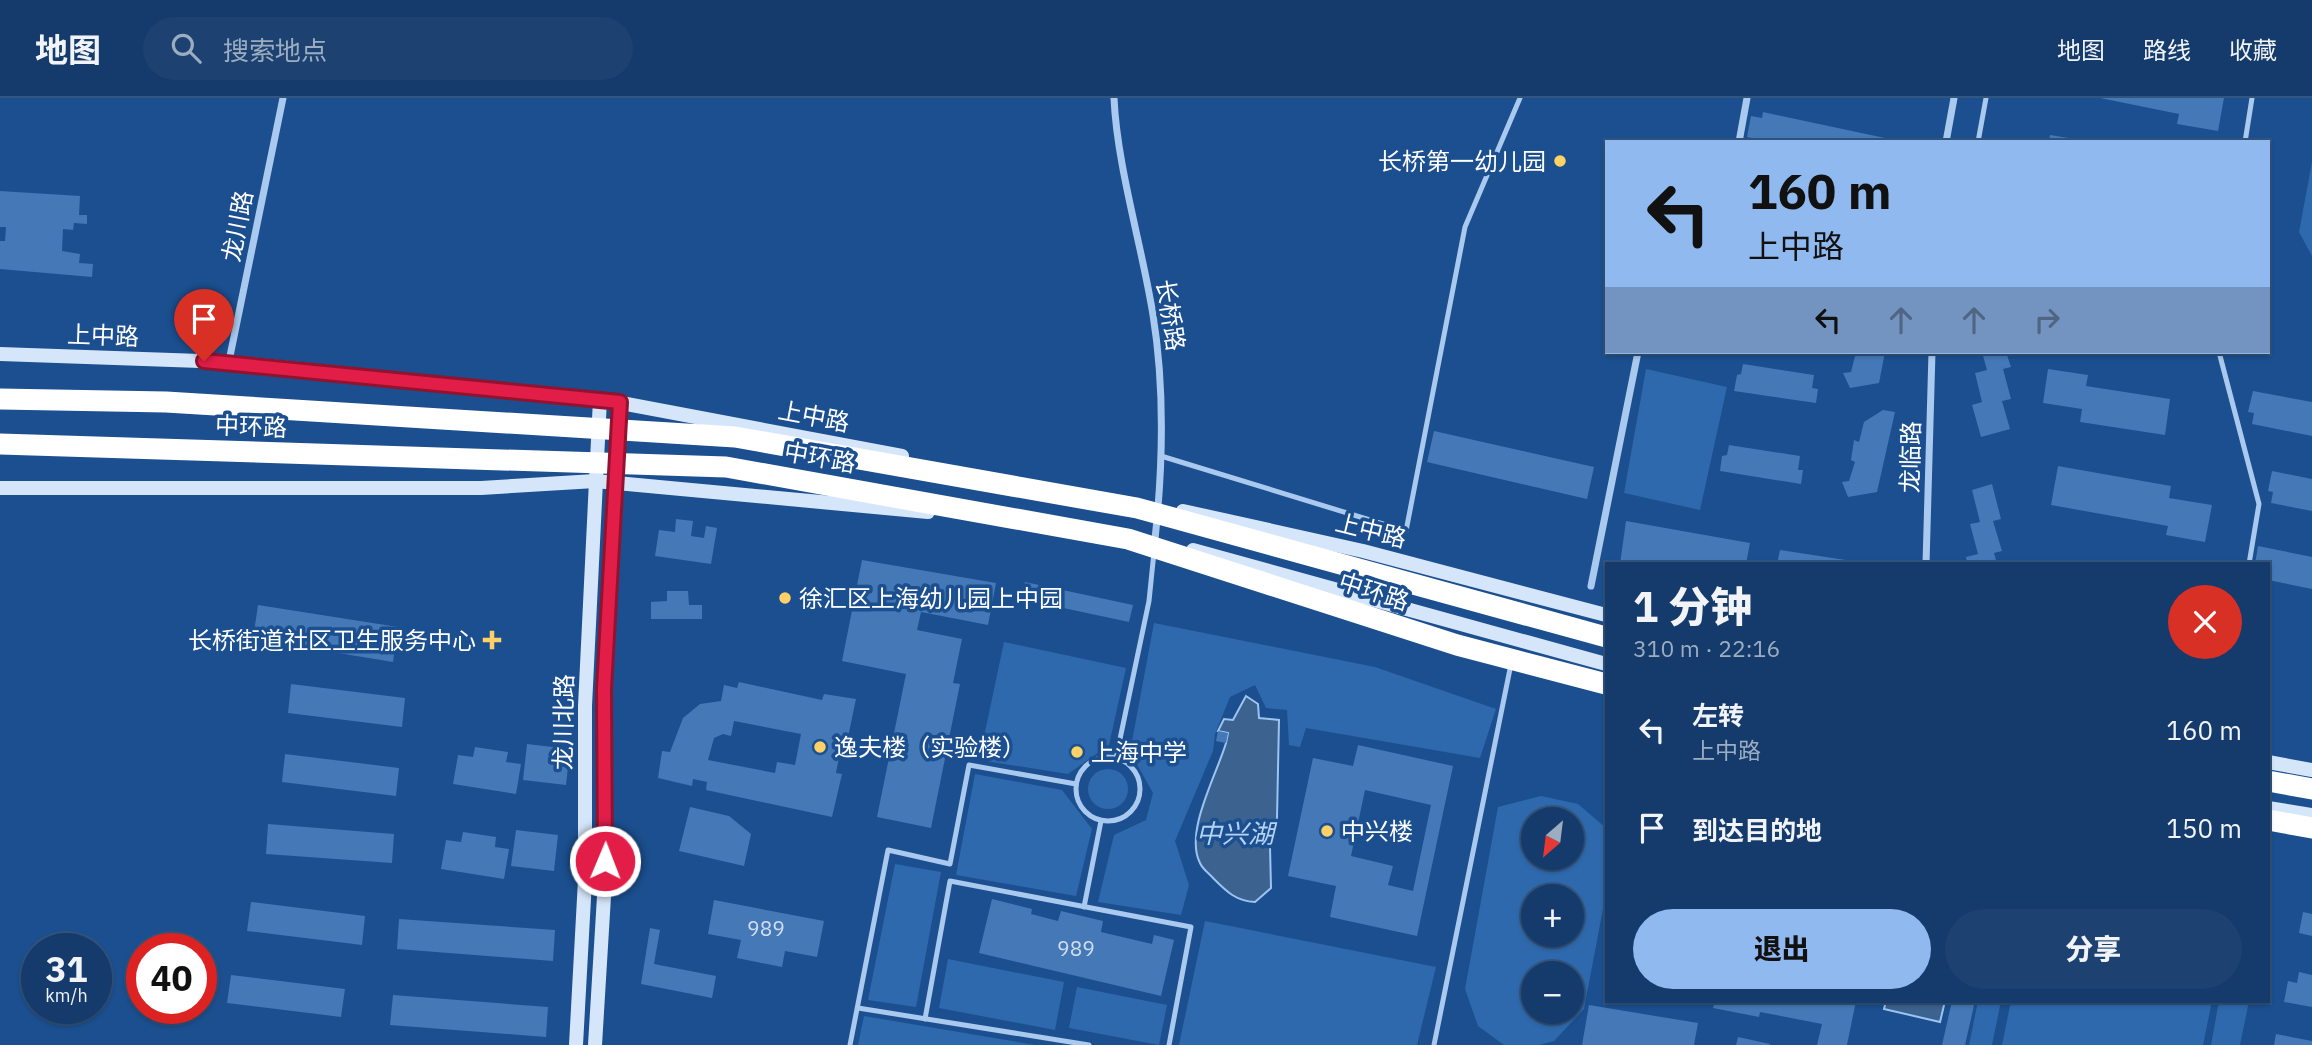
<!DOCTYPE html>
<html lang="zh">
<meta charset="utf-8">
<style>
:root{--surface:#143b6b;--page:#1d4271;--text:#f1f3f6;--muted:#9dadc1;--line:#33557e;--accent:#90b9f0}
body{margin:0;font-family:"IBM Plex Sans","Noto Sans SC",sans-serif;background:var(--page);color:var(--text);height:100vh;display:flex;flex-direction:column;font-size:26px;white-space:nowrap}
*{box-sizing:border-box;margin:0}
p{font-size:23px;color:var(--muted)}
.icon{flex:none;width:38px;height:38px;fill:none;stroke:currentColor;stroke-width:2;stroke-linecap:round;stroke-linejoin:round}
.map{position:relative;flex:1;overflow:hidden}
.details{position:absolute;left:1605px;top:464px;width:665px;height:441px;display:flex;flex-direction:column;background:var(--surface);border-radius:0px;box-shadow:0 2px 5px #0004,0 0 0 2px var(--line)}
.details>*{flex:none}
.guide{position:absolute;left:1605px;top:42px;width:665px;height:214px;border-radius:0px;box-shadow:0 2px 5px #0004,0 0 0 2px var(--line);background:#90b9f0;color:#111;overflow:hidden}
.needle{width:46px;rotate:208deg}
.tools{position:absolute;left:1521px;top:709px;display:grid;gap:14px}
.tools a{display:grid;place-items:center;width:63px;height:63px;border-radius:50%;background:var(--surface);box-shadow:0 2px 5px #0004,0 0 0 2px var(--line);font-size:35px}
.speed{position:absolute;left:21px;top:835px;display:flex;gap:14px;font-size:35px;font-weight:700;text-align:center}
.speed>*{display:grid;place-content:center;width:91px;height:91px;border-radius:50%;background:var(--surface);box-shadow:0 2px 5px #0004,0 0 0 2px var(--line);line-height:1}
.speed small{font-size:18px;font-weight:400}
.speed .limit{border:10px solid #d22;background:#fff;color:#111}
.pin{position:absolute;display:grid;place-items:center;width:60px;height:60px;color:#fff;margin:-72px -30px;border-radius:50% 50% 50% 0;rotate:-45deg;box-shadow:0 0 7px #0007}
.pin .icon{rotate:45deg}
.me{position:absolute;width:77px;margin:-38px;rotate:1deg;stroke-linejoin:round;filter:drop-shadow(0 0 5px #0008)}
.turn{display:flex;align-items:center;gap:24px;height:147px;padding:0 28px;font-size:32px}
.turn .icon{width:91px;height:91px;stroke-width:2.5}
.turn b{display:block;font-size:49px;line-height:60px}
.lanes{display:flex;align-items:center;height:66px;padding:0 28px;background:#0003;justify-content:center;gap:35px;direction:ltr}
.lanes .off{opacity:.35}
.round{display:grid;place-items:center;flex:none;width:74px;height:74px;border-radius:37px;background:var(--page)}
.head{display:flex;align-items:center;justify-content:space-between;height:119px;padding:0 28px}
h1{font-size:42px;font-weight:800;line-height:52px}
.primary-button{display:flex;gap:14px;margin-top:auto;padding:14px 28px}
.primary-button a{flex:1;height:80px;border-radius:42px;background:var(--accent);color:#111;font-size:28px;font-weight:800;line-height:80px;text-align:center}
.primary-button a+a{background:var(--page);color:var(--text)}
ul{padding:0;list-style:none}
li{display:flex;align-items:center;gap:21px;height:98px;padding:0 28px}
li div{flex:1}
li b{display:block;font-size:26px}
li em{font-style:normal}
header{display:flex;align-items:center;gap:42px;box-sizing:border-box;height:98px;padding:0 35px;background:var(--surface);border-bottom:2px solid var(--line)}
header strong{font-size:33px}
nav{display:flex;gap:38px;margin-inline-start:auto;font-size:24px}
.search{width:490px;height:63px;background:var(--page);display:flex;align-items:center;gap:18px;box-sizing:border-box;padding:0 24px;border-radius:38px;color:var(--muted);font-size:26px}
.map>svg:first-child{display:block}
.green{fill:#2e69ad;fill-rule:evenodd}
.water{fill:#3c6290;stroke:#9cc4f0;stroke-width:2}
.building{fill:#4478b7;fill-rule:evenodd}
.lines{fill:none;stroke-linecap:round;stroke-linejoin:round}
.lane{stroke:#a9c9ee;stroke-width:5}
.street{stroke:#a9c9ee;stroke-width:7}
.secondary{stroke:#d6e6fa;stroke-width:14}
.highway{stroke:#fff;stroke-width:21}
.highway-bridge{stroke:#fff;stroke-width:21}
.route-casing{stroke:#92132f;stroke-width:18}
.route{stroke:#e11d48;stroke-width:12}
.poi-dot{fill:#ffd166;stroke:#1b4f8f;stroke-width:2.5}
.labels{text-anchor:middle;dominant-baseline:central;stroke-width:7;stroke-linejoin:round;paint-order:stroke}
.number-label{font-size:21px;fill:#d0dded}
.poi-label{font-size:24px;fill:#fff;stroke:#1b4f8f;text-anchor:start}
.street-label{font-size:24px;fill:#fff;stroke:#1b4f8f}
.water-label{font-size:26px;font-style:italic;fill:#b5d3f5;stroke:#1b4f8f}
</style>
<header>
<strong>地图</strong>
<div class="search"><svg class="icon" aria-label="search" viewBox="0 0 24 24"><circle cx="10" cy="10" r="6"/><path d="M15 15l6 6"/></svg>搜索地点</div>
<nav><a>地图</a><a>路线</a><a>收藏</a></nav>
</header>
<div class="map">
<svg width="2312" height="947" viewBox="0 0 2312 947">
<rect width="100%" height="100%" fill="#1b4f8f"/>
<g class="green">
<path d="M2312,64V158L2299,134Z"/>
<path d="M1646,271L1727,289L1700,412L1624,395Z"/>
<path d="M1154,525L1375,569L1496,611L1480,660L1306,630L1300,649L1289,647L1287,612L1266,610L1255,587L1230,599L1215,636L1213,653L1175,743L1189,787L1181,817L1098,804L1114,737L1146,722L1153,695L1130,654Z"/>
<path d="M1004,544L1126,570L1109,647L1068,676L979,662Z"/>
<circle cx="1108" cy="691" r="20"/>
<path d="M975,676L1062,692L1092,731L1076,798L956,777Z"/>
<path d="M1541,698L1578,706L1606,730V795L1584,911L1554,943L1539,947H1504L1478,928L1465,891L1498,709ZM1533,721H1572V760H1533ZM1533,798H1572V836H1533ZM1533,875H1572V914H1533Z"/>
<path d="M895,766L941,774L916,909L868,902Z"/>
<path d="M1205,823L1436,869L1417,947H1179Z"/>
<path d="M948,861L1064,884L1055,932L939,910Z"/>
<path d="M1077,889L1167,907L1159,947L1069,930Z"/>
<path d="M1978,903H2001L1992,947H1969Z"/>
<path d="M2011,903H2212L2203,947H2002Z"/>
<path d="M2219,903H2249L2240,947H2211Z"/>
<path d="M864,918L1035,947H858Z"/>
</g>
<g class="water">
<path d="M1246,598L1258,606L1259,620L1279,622L1277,720L1270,749L1271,790L1255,804C1236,803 1227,794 1214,781C1209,775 1203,772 1200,765C1184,734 1217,676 1226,645L1228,635L1218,633L1224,621L1233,622Z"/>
<path d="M1886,903H1945L1940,924L1884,911Z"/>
</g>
<g class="building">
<path d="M2100,0H2224L2218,33L2177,26L2179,16Z"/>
<path d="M1763,14L1899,43V44H1770L1747,39L1751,18L1762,20Z"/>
<path d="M2050,37L2081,42V44H2049Z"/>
<path d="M0,93L80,98L79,117H87V126L74,125L73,132L63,131L62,153L80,156L79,165L93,166L92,179L0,171V143H5L6,129H0Z"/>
<path d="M1856,254H1885L1879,285L1850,290L1843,275L1851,274Z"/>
<path d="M1982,254H2006L2011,269L2003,271L2011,301L2002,303L2010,331L1981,339L1972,307L1982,304L1975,275L1987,272Z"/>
<path d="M1743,266L1814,277L1812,290L1818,291L1816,305L1734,293L1737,277L1741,276Z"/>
<path d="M2048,271L2088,277L2086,288L2170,301L2165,337L2080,324L2082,311L2043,305Z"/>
<path d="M2253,293L2312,304V338L2252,326L2254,315L2248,314Z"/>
<path d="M1883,312L1895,314L1877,394L1848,399L1842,384L1849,383L1855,364L1851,362L1854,342L1859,344L1864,324Z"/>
<path d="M1434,333L1594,369L1587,401L1427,364Z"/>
<path d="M1729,347L1800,358L1798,372H1803L1801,386L1720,373L1722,358L1727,357Z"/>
<path d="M2058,368L2171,388L2169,400L2212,407L2205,444L2166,437L2168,428L2051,407Z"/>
<path d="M2272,373L2312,381V413L2271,405L2273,394L2268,393Z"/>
<path d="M1992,386L2001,421L1993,423L2002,453L1994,455L1997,466H1967L1966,459L1978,456L1970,426L1980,424L1972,392Z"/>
<path d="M676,421L693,423L691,438L704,440L706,428L717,430L711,466L655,458L659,432L675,434Z"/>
<path d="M1626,423L1750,445L1746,466H1620Z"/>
<path d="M2258,448L2312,459V491L2268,482V466H2255Z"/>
<path d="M1780,452L1859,464V466H1777Z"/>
<path d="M862,462L996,485L988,527L921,514L917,532L962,541L953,585L960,586L931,730L877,719L906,576L842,563Z"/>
<path d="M1025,484L1133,507L1129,524L1021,501Z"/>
<path d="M667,493H688L689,507H702V521H651V504L667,503Z"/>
<path d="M258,507L398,529L393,564L253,541Z"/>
<path d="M739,584L822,602L824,596L856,601L847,644L842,643L836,675L842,676L832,719L706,692L707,684L693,681L692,688L658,680L662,653L670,654L683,620L700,606L721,603L724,587L737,590ZM734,623L801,636L795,667L777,664L775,675L708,662L714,640L723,636L731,638Z"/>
<path d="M291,586L405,600L402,629L288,615Z"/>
<path d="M1218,633L1228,635L1226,645L1216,643Z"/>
<path d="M527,646L570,651L566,687L523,682Z"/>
<path d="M1358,647L1453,668L1417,838L1330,819L1336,788L1288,778L1313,660L1353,668ZM1365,692L1431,707L1413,793L1388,787L1393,768L1351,758Z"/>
<path d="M475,649L508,654L506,664L521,666L516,696L453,686L458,657L473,659Z"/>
<path d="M285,656L399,670L396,698L282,684Z"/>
<path d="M690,709L729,718L751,736L744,768L679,753Z"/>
<path d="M268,726L394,736L392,765L266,756Z"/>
<path d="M516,732L558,737L554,773L511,768Z"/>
<path d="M463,734L496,739L495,749L509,751L504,781L441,771L446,742L461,744Z"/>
<path d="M992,801L1032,811L1031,816L1058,823L1061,813L1103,823L1101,834L1152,846L1154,837L1174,842L1161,898L979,855Z"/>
<path d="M714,802L824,823L817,859L785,853L782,869L737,860L741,842L708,836Z"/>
<path d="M251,804L365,818L362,847L247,833Z"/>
<path d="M2303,814L2312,816V838L2299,835Z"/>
<path d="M399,821L555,832L553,863L397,851Z"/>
<path d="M650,830L660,832L654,866L716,878L712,900L641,886Z"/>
<path d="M2299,874L2312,877V909L2284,904L2288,883L2297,885Z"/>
<path d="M231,877L345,891L341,919L227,905Z"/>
<path d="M393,897L548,909L546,939L390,927Z"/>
<path d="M1715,903H1856L1847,947H1817L1822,926L1760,914L1759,919L1713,910Z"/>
<path d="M1952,903H1975L1965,947H1942Z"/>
<path d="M1589,907L1698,925L1694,947H1582Z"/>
<path d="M2276,936L2312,943V947H2274Z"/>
<path d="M1738,939L1770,946V947H1736Z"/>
</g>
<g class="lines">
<g class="lane">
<path d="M1978,44L1986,0"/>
<path d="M2245,44L2252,0"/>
<path d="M2219,254L2259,406L2249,466"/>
<path d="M1161,358L1406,433L1465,129L1520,0"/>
<circle cx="1108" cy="691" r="32"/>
<path d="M1116,660L1149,503L1154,454"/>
<path d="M1084,809L1101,723"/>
<path d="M858,910L1089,947"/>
<path d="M925,921L950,783L1191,829L1169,947"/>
<path d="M850,947L888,752L950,766L969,667L1076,686"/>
<path d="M1434,947L1511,566"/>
</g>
<g class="street">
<path d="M1114,0C1117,68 1142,148 1153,217C1165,291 1163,367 1155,441"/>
<path d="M1739,44L1747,0"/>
<path d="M1946,44L1954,0"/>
<path d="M229,263L283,0"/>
<path d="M1926,466L1932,254"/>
<path d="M1591,488L1638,254"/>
</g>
<g class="secondary">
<path d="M0,256L229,264L600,301L902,358"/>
<path d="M0,390H481L595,383L928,414"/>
<path d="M1183,413L1363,453L1606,517"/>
<path d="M1193,452L1606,566"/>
<path d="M2268,664L2312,672"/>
<path d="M2268,710L2312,717"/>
<path d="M576,947L585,782V608L600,301"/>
<path d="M595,947L605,782L604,591L620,304"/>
</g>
<g class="highway">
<path d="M2268,683L2312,691"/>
<path d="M2268,722L2312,730"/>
</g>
<g class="highway-bridge">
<path d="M0,301L166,304L735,339L1137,410L1606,539"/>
<path d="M0,346L726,369L1128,441L1457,547L1606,586"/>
</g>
</g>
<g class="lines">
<g class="route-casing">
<path id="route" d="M204,263L620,304L604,591L605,763"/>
</g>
<use href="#route" class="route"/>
</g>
<g class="poi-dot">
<circle cx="1560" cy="63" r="7"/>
<circle cx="785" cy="500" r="7"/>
<path d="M488.5 531.5h7v7h7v7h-7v7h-7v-7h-7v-7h7z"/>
<circle cx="820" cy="649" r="7"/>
<circle cx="1077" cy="654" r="7"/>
<circle cx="1327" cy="733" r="7"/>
</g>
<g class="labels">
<g class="number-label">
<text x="766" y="830">989</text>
<text x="1076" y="850">989</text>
</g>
<g class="poi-label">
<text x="1546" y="63" text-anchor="end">长桥第一幼儿园</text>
<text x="799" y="500">徐汇区上海幼儿园上中园</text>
<text x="476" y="542" text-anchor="end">长桥街道社区卫生服务中心</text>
<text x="834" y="649">逸夫楼（实验楼）</text>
<text x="1091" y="654">上海中学</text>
<text x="1341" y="733">中兴楼</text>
</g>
<g class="street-label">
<text transform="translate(237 128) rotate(-79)">龙川路</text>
<text transform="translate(1171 217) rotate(81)">长桥路</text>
<text transform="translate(103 237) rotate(2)">上中路</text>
<text transform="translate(814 318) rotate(11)">上中路</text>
<text transform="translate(251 328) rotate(2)">中环路</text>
<text transform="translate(820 359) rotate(10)">中环路</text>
<text transform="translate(1910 359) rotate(-89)">龙临路</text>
<text transform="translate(1371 432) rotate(14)">上中路</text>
<text transform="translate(1374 493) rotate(18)">中环路</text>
<text transform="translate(563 624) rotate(-89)">龙川北路</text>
</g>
<g class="water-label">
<text x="1235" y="735">中兴湖</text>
</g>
</g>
</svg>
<div class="tools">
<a><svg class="needle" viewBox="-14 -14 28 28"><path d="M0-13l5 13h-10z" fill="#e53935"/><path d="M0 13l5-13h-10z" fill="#9dadc1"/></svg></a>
<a>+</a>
<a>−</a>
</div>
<div class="speed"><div>31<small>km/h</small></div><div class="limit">40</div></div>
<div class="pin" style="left:204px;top:263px;background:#d93025"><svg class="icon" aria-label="arrive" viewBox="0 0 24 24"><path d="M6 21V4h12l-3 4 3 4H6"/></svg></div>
<svg class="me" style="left:605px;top:763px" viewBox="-20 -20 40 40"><circle r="17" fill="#e11d48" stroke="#fff" stroke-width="3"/><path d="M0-11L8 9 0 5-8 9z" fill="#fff"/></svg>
<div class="guide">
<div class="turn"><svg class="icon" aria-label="left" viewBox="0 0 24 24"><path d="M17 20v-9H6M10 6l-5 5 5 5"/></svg><div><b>160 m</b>上中路</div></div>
<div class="lanes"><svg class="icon" aria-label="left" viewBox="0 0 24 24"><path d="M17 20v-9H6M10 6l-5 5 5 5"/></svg><svg class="icon off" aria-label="ahead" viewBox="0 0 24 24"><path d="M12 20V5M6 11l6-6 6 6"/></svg><svg class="icon off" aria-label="ahead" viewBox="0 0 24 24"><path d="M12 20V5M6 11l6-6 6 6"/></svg><svg class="icon off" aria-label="right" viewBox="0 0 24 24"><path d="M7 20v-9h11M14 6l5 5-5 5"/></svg></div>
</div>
<section class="details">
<div class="head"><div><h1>1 分钟</h1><p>310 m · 22:16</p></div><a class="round" style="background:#d93025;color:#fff"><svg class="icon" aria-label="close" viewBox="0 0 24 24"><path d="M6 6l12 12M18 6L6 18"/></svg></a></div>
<ul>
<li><svg class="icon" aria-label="left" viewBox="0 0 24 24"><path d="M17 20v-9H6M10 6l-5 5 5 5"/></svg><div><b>左转</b><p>上中路</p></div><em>160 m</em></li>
<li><svg class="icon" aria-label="arrive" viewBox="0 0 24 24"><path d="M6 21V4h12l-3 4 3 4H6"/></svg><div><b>到达目的地</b></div><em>150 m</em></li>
</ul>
<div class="primary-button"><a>退出</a><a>分享</a></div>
</section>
</div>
